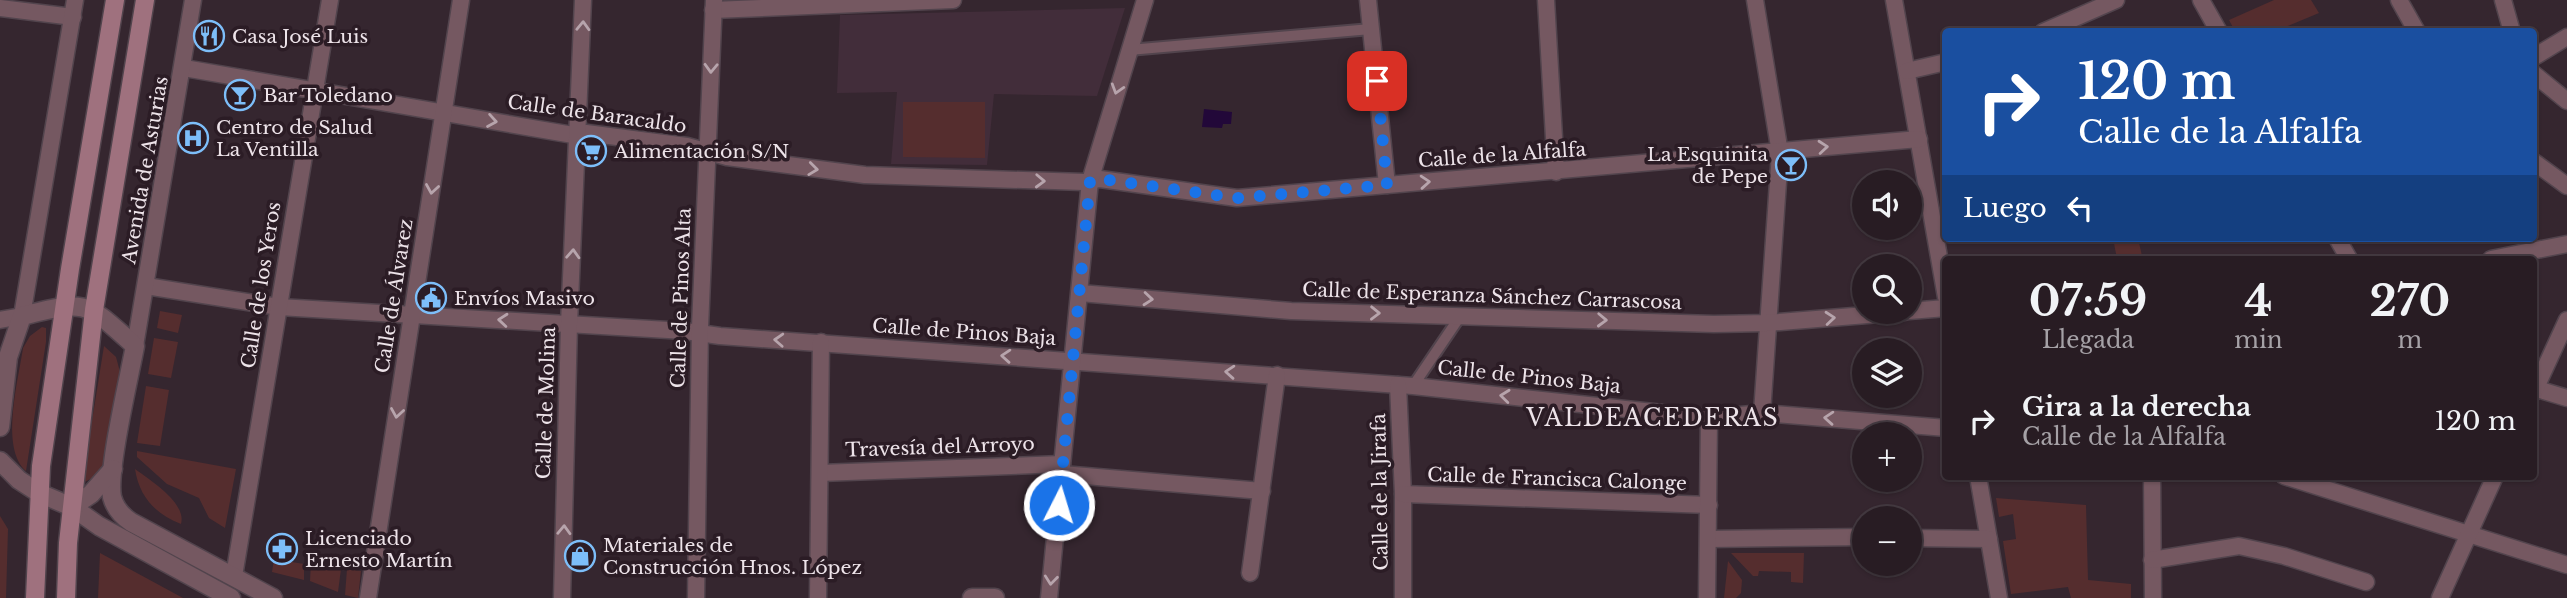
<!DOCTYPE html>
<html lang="es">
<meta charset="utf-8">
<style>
:root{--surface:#281c23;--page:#342930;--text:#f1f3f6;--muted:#a5a1a6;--line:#443a41}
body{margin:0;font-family:"Libre Baskerville",serif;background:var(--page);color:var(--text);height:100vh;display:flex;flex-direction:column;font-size:26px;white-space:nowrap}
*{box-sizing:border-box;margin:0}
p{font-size:23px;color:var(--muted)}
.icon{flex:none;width:38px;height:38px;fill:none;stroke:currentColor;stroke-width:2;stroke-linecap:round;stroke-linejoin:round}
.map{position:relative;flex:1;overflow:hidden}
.side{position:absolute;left:1942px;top:256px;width:595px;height:224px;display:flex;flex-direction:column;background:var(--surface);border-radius:7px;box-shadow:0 2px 5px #0004,0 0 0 2px var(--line)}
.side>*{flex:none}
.guide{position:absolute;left:1942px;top:28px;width:595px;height:214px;border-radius:7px;box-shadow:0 2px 5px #0004,0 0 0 2px var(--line);background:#1a4fa0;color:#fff;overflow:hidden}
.controls{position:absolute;left:1852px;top:170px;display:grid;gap:14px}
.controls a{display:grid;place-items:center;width:70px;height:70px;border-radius:50%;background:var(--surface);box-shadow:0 2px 5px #0004,0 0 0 2px var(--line);font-size:35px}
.pin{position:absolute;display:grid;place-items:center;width:60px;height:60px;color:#fff;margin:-30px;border-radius:14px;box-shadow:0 4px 10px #0006}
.me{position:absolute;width:77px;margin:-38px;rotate:5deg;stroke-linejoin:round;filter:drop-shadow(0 0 5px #0008)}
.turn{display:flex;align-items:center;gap:24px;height:147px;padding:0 21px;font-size:32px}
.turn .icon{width:91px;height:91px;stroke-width:2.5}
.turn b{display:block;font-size:49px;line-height:60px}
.then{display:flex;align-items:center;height:66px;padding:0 21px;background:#0003;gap:14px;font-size:26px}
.eta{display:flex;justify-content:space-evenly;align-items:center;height:119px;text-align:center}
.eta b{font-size:42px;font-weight:700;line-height:49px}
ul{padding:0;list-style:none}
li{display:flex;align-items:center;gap:21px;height:91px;padding:0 21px}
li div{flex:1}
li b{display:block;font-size:26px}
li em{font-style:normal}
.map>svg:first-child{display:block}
.built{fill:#422d3a}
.green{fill:#552d2e}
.water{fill:#220839}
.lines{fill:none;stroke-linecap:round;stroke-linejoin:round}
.pedestrian-casing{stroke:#52444d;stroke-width:14}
.minor-casing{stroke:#52444d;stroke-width:19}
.tertiary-casing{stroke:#52444d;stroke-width:21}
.secondary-casing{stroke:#52444d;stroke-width:21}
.pedestrian{stroke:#755861;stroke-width:10}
.minor{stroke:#755861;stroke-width:16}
.tertiary{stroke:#755861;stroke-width:18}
.secondary{stroke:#9f717e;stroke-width:18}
.oneway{stroke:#b7a4ac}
.route{stroke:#1a73e8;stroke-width:12;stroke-dasharray:0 21.6}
.labels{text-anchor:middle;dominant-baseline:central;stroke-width:7;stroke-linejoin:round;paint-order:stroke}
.poi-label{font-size:19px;fill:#ede3e9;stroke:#2b1c25;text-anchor:start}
.street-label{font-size:19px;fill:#ede3e9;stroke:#2b1c25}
.quarter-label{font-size:23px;letter-spacing:2px;fill:#ede3e9;stroke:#2b1c25}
</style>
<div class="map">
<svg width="2567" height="598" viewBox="0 0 2567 598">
<rect width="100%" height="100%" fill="#35262f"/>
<path class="built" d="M1125,8L1097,96L994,94L987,165L891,164L897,92L837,93L840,15Z"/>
<g class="green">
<path d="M2274,0H2311L2319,13L2276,31H2235L2229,20Z"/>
<path d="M903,102H985V158L903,157Z"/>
<path d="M2113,238H2138L2142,256L2117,259Z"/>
<path d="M160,311L182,315L178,333L157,328Z"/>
<path d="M42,327L46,328V342L26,471C0,448 18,382 23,348L30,336Z"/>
<path d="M154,338L178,342L171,378L148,374Z"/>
<path d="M104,346L116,357L120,372L104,462L97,476L82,483Z"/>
<path d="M146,386L169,390L160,446L137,443Z"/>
<path d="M137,451L236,469L225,528L209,518L199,498L167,484L137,457Z"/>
<path d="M135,469C150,480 187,503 181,524C155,514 139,496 135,469Z"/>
<path d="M1996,498L2086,505L2088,580L2131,584V598H2071L2068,587L2011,594L2003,541L2016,539L2013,514L1999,517Z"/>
<path d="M0,516L8,529L6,598H0Z"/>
<path d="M100,553L183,598H98Z"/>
<path d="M1731,553H1804L1803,583L1791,582V572L1759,571L1758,576H1753Z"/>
<path d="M274,559L304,564V580L272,572Z"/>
<path d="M1728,561L1742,580L1741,593L1736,598H1724Z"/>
<path d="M311,563L341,569L338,592L310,581Z"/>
<path d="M347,569L361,571L358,598L345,595Z"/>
</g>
<path class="water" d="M1204,109L1232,112L1231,124H1223L1222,128L1202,127Z"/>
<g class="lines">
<g class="pedestrian-casing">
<g id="pedestrian">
<path d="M1129,50L1371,29"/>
<path d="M1413,386L1461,315"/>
</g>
</g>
<g class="minor-casing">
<g id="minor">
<path d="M1368,0L1387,185"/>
<path d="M1546,0L1556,172"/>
<path d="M1755,0L1780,153L1762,413"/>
<path d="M1894,0L1946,297"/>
<path d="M2201,0L2219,32"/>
<path d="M2399,0L2417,32"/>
<path d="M2503,0L2512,32"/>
<path d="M0,8L73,17"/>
<path d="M713,10L953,0"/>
<path d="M2043,32L2116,0"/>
<path d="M2534,57L2567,37"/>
<path d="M184,68L579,136L586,133L687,146L727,157L865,175L1084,182L1100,179L1237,198L1919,139"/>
<path d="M1907,71L1946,62"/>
<path d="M2534,74L2567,101"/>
<path d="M2534,162L2567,186"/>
<path d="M2337,238L2349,259"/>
<path d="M2491,259L2567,244"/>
<path d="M146,286L279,307L685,331L720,336L1413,386L1709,418L1762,413L1946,428"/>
<path d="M1080,293L1291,311L1714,324L1767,323L1904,312"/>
<path d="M1909,311L1946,308"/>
<path d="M0,320L22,316L75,0"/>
<path d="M135,346L193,0"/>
<path d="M1398,385L1403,494V598"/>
<path d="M2534,388L2567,398"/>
<path d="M2534,392L2567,320"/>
<path d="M820,473L1062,464"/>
<path d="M1062,474L1262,491"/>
<path d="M1978,476L1999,598"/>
<path d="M2152,476L2153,598"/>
<path d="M2284,476L2567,565"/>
<path d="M1403,494L1709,505"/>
<path d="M1909,538L1989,539"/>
<path d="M1709,539L1864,537"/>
<path d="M2152,560L2239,546L2284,556L2366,582"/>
<path d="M1250,573L1277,375"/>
<path d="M234,576L330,0"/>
<path d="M368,598L461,0"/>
<path d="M562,598L569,324L583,0"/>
<path d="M696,598L700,327L714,0"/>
<path d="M818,598L821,342"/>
<path d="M1049,598L1090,181L1145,0"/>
<path d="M1707,598L1709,418"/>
<path d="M2440,598L2495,476"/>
</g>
</g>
<g class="tertiary-casing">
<g id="tertiary">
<path d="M0,427L8,357L22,316C87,299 86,302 135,346C129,378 107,470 112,497C115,508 122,516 131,522L273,598"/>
<path d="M0,461L19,480L39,493L72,507L99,526L231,598"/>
<path d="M72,507L91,494L113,469"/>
<path d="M972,598H995"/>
</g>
</g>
<g class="secondary-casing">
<g id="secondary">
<path d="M35,598L41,466L70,269L115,0"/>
<path d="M66,598L68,543L94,310L145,0"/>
</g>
</g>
<use href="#pedestrian" class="pedestrian"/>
<use href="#minor" class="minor"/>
<use href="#tertiary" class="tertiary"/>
<use href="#secondary" class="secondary"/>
</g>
<defs><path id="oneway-chevron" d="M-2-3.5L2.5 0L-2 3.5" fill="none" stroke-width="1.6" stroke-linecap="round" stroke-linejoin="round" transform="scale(1.75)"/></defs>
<g class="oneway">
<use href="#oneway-chevron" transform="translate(583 26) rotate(-88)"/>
<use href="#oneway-chevron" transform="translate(711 68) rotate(92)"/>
<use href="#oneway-chevron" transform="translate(1117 89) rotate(107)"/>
<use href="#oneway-chevron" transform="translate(492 121) rotate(10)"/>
<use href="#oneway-chevron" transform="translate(1823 147) rotate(-5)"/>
<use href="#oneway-chevron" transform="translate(813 169) rotate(7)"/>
<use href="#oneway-chevron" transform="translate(1040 181) rotate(2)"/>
<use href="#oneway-chevron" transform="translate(1425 182) rotate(-4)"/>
<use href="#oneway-chevron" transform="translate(432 189) rotate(99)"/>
<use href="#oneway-chevron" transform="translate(573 254) rotate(-87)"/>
<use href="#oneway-chevron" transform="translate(1148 299) rotate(5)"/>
<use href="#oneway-chevron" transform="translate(1375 313) rotate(1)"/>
<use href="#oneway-chevron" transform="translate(1830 318) rotate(-5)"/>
<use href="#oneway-chevron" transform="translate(503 320) rotate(-175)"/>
<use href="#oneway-chevron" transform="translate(1602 320) rotate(2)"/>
<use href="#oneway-chevron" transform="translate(779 340) rotate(-177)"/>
<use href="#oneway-chevron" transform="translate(1006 356) rotate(-176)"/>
<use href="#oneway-chevron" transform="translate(1230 372) rotate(-176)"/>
<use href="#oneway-chevron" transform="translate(1505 396) rotate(-174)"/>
<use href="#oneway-chevron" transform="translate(397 413) rotate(99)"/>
<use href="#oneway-chevron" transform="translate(1829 418) rotate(-176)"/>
<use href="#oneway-chevron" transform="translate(564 530) rotate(-88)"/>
<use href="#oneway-chevron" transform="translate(1051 580) rotate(96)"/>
</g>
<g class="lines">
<path class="route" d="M1059,505L1090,181L1100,179L1237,198L1387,185L1377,81"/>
</g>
<defs>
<g id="restaurant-ring" transform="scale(1.575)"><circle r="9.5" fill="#2b1c25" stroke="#7dbef9" stroke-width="1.5"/><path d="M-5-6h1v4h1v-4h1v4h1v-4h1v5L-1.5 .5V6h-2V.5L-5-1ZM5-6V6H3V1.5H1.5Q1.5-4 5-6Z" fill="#7dbef9"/></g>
<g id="bar-ring" transform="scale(1.575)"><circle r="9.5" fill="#2b1c25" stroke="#7dbef9" stroke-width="1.5"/><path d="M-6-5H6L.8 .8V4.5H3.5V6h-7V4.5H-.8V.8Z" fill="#7dbef9"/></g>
<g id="hospital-ring" transform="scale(1.575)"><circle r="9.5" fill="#2b1c25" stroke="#7dbef9" stroke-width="1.5"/><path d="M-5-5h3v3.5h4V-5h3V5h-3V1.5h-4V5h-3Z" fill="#7dbef9"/></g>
<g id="supermarket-ring" transform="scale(1.575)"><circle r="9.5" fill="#2b1c25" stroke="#7dbef9" stroke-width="1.5"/><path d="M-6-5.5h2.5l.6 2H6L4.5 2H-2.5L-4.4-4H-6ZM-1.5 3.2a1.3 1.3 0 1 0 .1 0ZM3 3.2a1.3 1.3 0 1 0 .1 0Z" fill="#7dbef9"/></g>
<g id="civic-ring" transform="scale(1.575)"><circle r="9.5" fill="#2b1c25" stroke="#7dbef9" stroke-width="1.5"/><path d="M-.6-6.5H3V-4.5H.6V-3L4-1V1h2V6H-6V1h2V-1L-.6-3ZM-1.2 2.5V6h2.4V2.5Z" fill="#7dbef9"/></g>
<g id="pharmacy-ring" transform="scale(1.575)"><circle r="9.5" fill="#2b1c25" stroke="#7dbef9" stroke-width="1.5"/><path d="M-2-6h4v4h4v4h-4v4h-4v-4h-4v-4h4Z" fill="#7dbef9"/></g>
<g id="shop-ring" transform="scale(1.575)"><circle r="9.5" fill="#2b1c25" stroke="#7dbef9" stroke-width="1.5"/><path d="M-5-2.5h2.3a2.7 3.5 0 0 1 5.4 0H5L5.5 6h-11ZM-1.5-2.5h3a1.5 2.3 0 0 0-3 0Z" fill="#7dbef9"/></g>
</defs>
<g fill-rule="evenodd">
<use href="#restaurant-ring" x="209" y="36"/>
<use href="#bar-ring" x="240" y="95"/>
<use href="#hospital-ring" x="193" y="138"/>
<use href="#supermarket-ring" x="591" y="151"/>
<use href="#bar-ring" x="1791" y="165"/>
<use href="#civic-ring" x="431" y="298"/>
<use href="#pharmacy-ring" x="282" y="549"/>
<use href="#shop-ring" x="580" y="556"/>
</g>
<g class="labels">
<g class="poi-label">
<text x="232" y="36">Casa José Luis</text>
<text x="263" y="95">Bar Toledano</text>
<text x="216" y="127">Centro de Salud<tspan x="216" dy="22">La Ventilla</tspan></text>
<text x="614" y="151">Alimentación S/N</text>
<text x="1768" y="154" text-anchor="end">La Esquinita<tspan x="1768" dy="22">de Pepe</tspan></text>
<text x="454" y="298">Envíos Masivo</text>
<text x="305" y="538">Licenciado<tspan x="305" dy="22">Ernesto Martín</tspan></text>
<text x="603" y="545">Materiales de<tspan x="603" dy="22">Construcción Hnos. López</tspan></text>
</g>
<g class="street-label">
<text transform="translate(597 114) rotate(8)">Calle de Baracaldo</text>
<text transform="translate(1502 155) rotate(-4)">Calle de la Alfalfa</text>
<text transform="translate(145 170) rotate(-80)">Avenida de Asturias</text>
<text transform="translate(261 285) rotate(-81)">Calle de los Yeros</text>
<text transform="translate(394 296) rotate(-81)">Calle de Álvarez</text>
<text transform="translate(1492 296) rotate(2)">Calle de Esperanza Sánchez Carrascosa</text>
<text transform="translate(681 298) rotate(-88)">Calle de Pinos Alta</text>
<text transform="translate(964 332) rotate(4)">Calle de Pinos Baja</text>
<text transform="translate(1529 377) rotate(6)">Calle de Pinos Baja</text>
<text transform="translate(546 403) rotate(-88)">Calle de Molina</text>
<text transform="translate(940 447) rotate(-2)">Travesía del Arroyo</text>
<text transform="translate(1557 479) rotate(2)">Calle de Francisca Calonge</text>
<text transform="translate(1380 492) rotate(-91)">Calle de la Jirafa</text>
</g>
<g class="quarter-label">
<text x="1653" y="418">VALDEACEDERAS</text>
</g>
</g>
</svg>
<div class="controls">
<a><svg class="icon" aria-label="sound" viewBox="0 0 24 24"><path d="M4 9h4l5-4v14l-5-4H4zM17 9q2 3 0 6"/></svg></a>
<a><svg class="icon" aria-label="search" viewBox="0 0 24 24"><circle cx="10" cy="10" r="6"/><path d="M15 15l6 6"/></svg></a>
<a><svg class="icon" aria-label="layers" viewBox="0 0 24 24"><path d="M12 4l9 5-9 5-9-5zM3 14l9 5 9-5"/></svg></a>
<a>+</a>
<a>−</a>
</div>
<div class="pin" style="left:1377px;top:81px;background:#d93025"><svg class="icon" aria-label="arrive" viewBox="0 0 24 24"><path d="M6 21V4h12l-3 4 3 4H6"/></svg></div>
<svg class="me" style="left:1059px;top:505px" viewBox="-20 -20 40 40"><circle r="17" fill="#1a73e8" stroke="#fff" stroke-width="3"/><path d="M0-11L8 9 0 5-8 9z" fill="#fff"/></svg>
<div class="guide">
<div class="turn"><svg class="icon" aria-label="right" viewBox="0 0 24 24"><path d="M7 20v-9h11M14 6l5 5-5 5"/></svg><div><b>120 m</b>Calle de la Alfalfa</div></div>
<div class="then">Luego<svg class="icon" aria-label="left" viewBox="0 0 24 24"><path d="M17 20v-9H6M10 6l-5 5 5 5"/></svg></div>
</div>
<section class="side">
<div class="eta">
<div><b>07:59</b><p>Llegada</p></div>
<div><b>4</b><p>min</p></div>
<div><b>270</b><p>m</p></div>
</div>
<ul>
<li><svg class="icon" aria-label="right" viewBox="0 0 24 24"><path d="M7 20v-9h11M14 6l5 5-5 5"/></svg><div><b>Gira a la derecha</b><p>Calle de la Alfalfa</p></div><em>120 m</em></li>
</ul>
</section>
</div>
